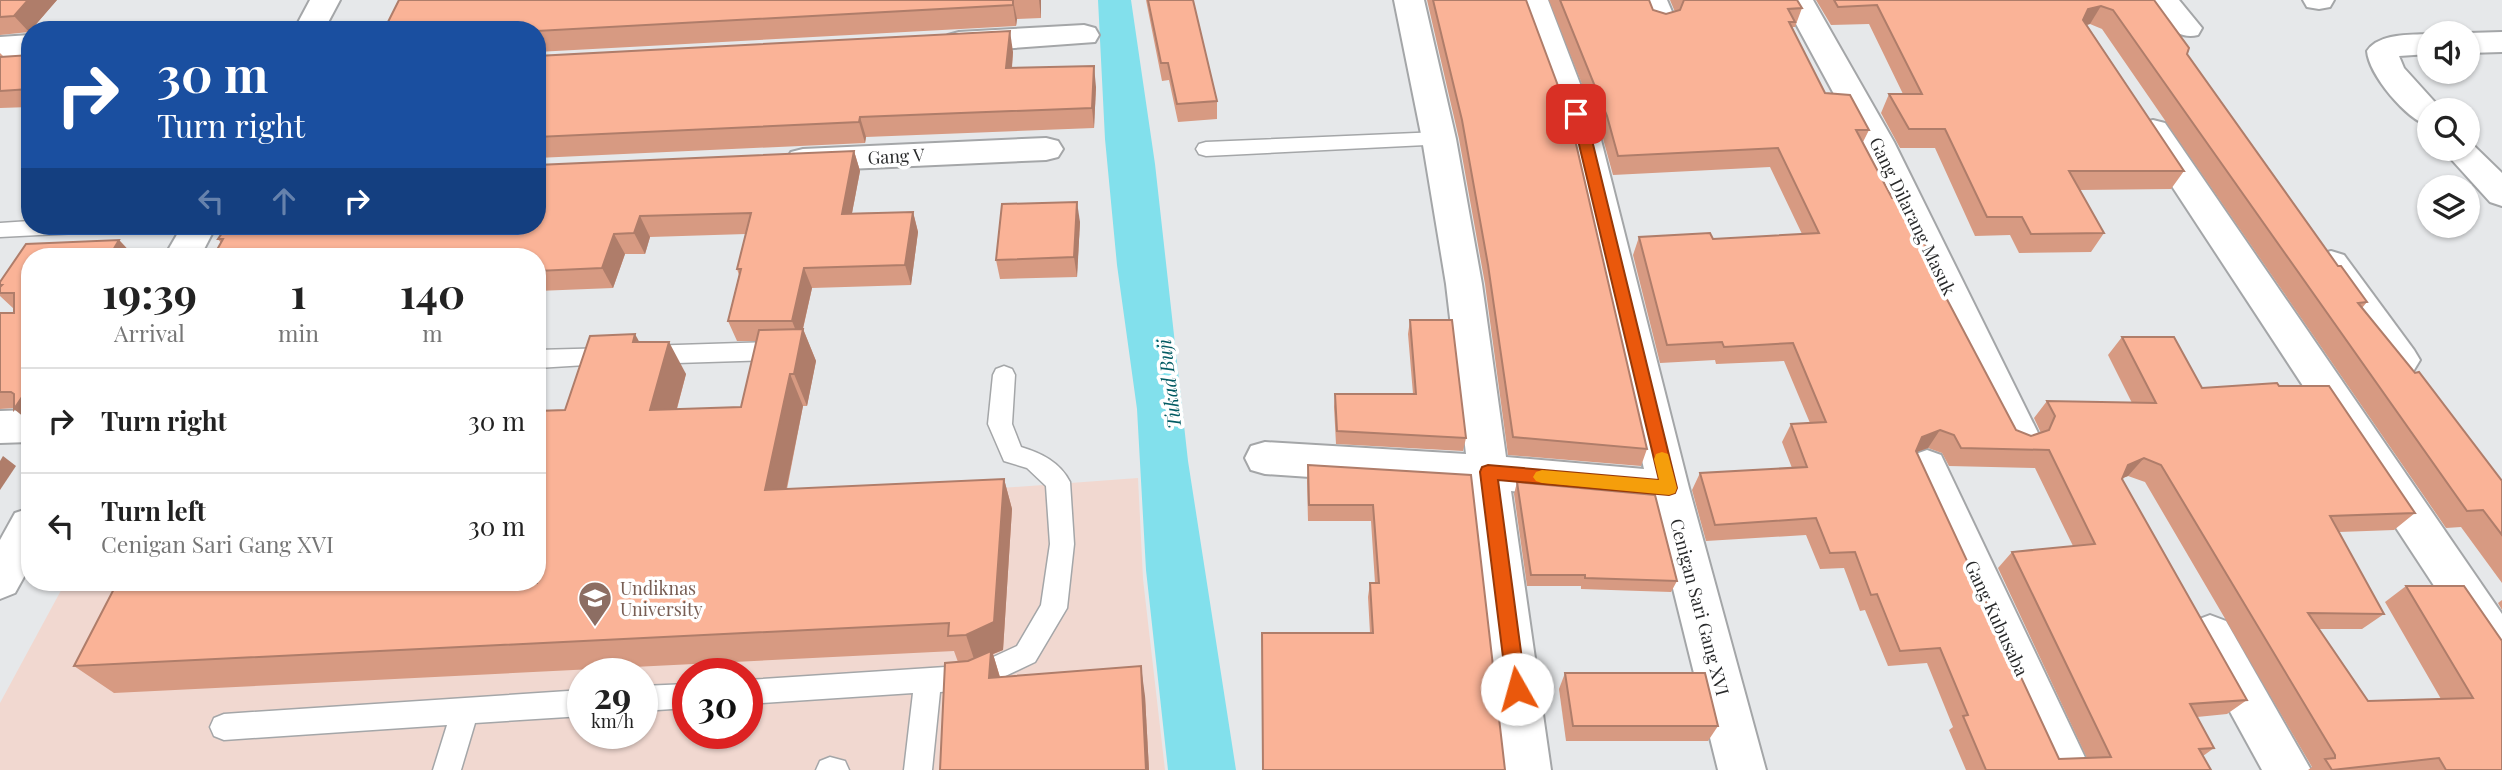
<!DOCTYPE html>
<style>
:root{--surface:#fff;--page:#f6f6f6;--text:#222;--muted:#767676;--line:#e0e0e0}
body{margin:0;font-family:"Playfair Display",serif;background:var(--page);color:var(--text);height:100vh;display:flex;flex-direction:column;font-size:26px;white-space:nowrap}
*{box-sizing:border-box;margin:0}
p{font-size:23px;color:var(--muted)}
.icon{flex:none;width:38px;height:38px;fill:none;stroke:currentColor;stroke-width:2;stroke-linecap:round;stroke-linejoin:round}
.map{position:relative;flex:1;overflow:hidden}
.side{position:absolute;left:21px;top:248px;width:525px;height:343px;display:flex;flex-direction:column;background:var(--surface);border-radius:28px;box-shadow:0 2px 5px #0004}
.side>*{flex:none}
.top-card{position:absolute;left:21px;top:21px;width:525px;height:214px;border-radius:28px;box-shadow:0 2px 5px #0004;background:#1a4fa0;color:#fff;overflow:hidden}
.tools{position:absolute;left:2417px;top:21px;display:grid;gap:14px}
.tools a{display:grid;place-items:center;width:63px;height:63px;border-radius:50%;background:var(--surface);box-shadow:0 2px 5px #0004;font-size:35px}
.speed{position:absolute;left:567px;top:658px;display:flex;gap:14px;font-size:35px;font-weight:700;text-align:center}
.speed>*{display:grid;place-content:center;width:91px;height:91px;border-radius:50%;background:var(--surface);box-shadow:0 2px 5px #0004;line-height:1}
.speed small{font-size:18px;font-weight:400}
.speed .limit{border:10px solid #d22;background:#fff;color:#111}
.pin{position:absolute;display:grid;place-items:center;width:60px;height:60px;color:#fff;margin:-30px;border-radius:14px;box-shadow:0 4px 10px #0006}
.me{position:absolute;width:77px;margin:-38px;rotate:353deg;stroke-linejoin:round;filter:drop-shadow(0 0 5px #0008)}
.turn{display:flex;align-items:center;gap:24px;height:147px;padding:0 21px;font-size:32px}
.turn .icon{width:91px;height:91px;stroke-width:2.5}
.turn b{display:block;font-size:49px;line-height:60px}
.lanes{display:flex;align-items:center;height:66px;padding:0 21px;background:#0003;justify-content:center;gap:35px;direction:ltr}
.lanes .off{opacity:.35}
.eta{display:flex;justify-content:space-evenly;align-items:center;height:119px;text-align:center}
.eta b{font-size:42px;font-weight:700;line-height:49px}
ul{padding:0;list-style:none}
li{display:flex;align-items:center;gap:21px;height:105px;padding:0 21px;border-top:2px solid var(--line)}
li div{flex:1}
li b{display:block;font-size:26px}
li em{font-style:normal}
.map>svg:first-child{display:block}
.education{fill:#f1d8d0;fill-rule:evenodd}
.water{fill:#82e0ec}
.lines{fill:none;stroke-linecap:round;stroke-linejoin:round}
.service-casing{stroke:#a4a6a8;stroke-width:3}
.minor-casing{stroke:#a4a6a8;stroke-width:4}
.tertiary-casing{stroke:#a4a6a8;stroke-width:4}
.service{fill:#fff;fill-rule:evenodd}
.minor{fill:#fff;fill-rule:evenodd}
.tertiary{fill:#fff;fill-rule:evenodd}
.wall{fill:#d79a82;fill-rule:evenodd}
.shaded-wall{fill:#af7d6a}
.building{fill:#fab397;stroke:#af7d6a;stroke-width:2;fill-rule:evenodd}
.route{fill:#ea580c;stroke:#983908;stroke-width:2}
.slow{fill:#f59e0b}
.labels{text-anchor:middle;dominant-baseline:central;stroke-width:7;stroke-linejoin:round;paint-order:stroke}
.street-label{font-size:18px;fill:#292a2b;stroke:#fff}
.education-label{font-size:18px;fill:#785e54;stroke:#fff;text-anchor:start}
.water-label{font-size:19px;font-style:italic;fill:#035b63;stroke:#fff}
</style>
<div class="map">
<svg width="2502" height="770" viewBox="0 0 2502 770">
<rect width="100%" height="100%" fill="#e6e8ea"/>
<path class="education" d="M1138,478L1143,579L1165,770H0V703L65,583H537V522ZM583,674H642V733H583ZM688,674H747V733H688Z"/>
<path class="water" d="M1098,0H1131L1155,164L1188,461L1236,770H1168L1146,570L1137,409L1117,265L1105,139Z"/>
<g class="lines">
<g class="service-casing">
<g id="service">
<path d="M1439,132L1446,134L1449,139L1446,144L1206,156L1199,154L1196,149L1199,144L1206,142Z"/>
<path d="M30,221V226H88L85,231L78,233L0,237V223Z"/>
<path d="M775,342L783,345L786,351L783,357L775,360L645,364L637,361L634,355L637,349L645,346Z"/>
<path d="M611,348L619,351L622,357L619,363L537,368V350Z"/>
<path d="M1004,366L1012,369L1015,375L1012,424L1021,447C1041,453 1060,462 1070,482L1074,544L1067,608L1035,662L978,689L940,692L932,770H904L913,693L747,704V680L976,665L1017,646L1041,605L1050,544L1046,486L1027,468L1004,461L988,424L993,375L996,369Z"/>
<path d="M688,684V708L642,711V686Z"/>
<path d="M583,690V716L475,723L461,770H433L447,725L224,740L214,736L210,727L214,718L224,714Z"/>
<path d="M830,757L845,761L849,770H816L820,761Z"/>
</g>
</g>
<g class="minor-casing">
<g id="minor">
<path d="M1394,0H1424L1456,139L1482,284L1506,457L1644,469L1568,136L1518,0H1548L1600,136L1689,488L1766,770H1718L1652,504L1511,491L1551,770H1503L1470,488L1265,474L1251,470L1245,458L1251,446L1265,442L1466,454L1446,284L1422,139Z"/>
<path d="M1637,0H1667L1676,21L1672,28L1661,30L1650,28Z"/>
<path d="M1783,0H1813L1894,142L2039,435L2033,446L2019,451L2005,446L1860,142Z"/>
<path d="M2148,0H2179L2202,28L2198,35C2174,41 2160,18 2148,0Z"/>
<path d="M2303,0H2334L2330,7L2319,9L2307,7Z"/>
<path d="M1084,25L1095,28L1099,35L1095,42L959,52L948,49L944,42L948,35L959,32Z"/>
<path d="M2502,32V52L2468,53V33Z"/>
<path d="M2429,34V54L2399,56L2404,68L2442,110H2429V126C2406,119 2369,75 2367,51C2379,33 2410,35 2429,34Z"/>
<path d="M30,35V55L0,57V37Z"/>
<path d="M2153,120L2165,123L2502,614V671L2486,665L2141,139L2137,131L2141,123Z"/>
<path d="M1046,138L1058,141L1063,149L1058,157L1046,160L803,171L791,168L786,160L791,152L803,149Z"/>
<path d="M2468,140L2502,173V206L2490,202L2442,149H2468Z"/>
<path d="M2331,251L2344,255L2414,350L2420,360L2414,370L2401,375L2388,370L2318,273L2313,264L2318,255Z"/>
<path d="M30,410V442L0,443V411Z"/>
<path d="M1927,450L1941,455L2091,770H2043L1907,467L1913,455Z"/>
<path d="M2210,615L2226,621L2311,770H2262L2188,635L2194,621Z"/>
</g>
</g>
<g class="tertiary-casing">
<g id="tertiary">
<path d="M310,0H340L324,30H294Z"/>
<path d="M182,226H216L200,257H164Z"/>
<path d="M30,508V566L15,593L0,599V540L15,513Z"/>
</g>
</g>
<use href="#service" class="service"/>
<use href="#minor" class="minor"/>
<use href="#tertiary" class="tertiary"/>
</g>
<g class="wall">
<path d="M0,0H57L31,30H30L29,32L0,35Z"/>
<path d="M399,0H1041V18L1017,19L1016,26L537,52V30L388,22Z"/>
<path d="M1146,0H1193L1217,101V119L1178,122L1169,80L1162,81Z"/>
<path d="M1427,0H1526L1647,449L1641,466L1508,455L1485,284L1459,139Z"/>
<path d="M1549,0H1649L1653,10L1666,14L1675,12L1670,0H1797L1802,8L1795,27H1793L1792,29L1825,93L1869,130L1863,142L1892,198L1938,271L1935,277L2016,430L2031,436L2041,433L2034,418L2047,401L2132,403L2108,355L2122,337L2202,388L2279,386L2415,513L2394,530L2339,532L2384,614L2362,629H2319L2368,701L2441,699L2385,602L2406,586H2464L2502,770H2308L2312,767L2145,482L2128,476L2123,478L2122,479L2247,700L2227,714L2197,717L2214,748L2203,756L2211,770H1966L1949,730L1953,727L1927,663L1888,666L1865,610L1860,611L1844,568L1820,569L1806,535L1706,541L1692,490L1700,473L1792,468L1782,442L1791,424L1810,423L1784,361L1716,364L1715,360L1660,363L1633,255L1639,237L1713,239L1802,234L1770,167L1613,175L1602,135ZM1928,448L1942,453L1949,466L2035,468L2073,546L2012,552L1998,568L2087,758L2059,759L1916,452Z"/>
<path d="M1816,0H2154L2187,54L2338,266L2367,302L2362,308L2502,481V583L2461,527L2446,528L2102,29L2090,24L2087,25L2184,171L2171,189L2080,190L2104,233L2091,252L2019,253L2010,235L1975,236L1935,148H1900L1881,113L1889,94H1903L1869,24L1831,25Z"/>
<path d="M1013,52L1012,68L1096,87L1094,128L866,137L865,143L537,158V56Z"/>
<path d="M0,53L4,57L30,55V107L0,108Z"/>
<path d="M854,151L860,171L852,213L913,212L918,232L911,285L812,288L803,329L816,361L807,406H803L787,489L1004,479L1012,509L1003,650L993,654L1000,677L1145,696L1149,770L958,662L954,651L114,693L74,666L565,410L640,342L686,374L677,409L741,407L757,341H737L728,321L739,275L737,269L746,234L650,237L645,254H625L613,288L537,291V257L221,243L218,239Z"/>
<path d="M1080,222L1077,277L1000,279L996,260Z"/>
<path d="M119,240L134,256V257H30V422L14,408L0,409V313H14V309L0,296V282L26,244Z"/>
<path d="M1410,320L1466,438L1463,451L1336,444L1334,407L1335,394H1413L1408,334Z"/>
<path d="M1308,465L1471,475L1505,770L1370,633L1368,597L1370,583H1375L1371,521H1308L1307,481Z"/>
<path d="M1517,482L1677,581L1671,592L1581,589V586H1527L1514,494Z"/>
<path d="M2502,600V610L2498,603Z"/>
<path d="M1565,673L1718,726L1708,741H1566L1559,689Z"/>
</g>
<g class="shaded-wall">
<path d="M28,0H57L31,30H30L29,32L14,16Z"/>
<path d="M1013,0L1017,19L1016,26L1013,5Z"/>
<path d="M1039,0H1041V18Z"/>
<path d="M2101,6L2090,24L2077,27L2088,9Z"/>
<path d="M247,23L251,30H243Z"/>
<path d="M1010,31L1013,52L1010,89L1006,68Z"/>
<path d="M1094,66L1096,87L1094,128L1092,108Z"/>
<path d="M860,117L866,137L865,143L859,122Z"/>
<path d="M854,151L860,171L848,234L842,214Z"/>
<path d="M1077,202L1080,222L1077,277L1074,257Z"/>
<path d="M913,212L918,232L911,285L905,265Z"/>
<path d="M640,216L650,237L645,254L634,233Z"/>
<path d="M614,234L625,254L613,288L602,268Z"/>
<path d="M119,240L134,256V257H109Z"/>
<path d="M804,268L812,288L800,341L792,321Z"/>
<path d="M803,329L816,361L807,406L794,374Z"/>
<path d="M635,334L653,367L633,342Z"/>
<path d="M669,342L686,374L668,441L650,410Z"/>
<path d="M790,374L803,406L780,520L765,490Z"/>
<path d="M30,385V422L14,409Z"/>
<path d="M1940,430L1928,448L1911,454L1922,437Z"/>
<path d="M3,456L16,466L0,490V461Z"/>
<path d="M2144,458L2128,476L2113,482L2128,465Z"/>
<path d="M1004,479L1012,509L1003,650L993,654L1001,681L1000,708L975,662L966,635Z"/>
<path d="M1141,666L1145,696L1149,770H1146Z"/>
</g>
<g class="building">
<path d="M0,0H28L14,16L0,17Z"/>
<path d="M399,0H1013V5L537,31V30H359L363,22H388Z"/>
<path d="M1148,0H1193L1217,101L1177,104L1168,63H1161Z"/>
<path d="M1433,0H1526L1570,118L1647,449L1513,437L1488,265L1462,120Z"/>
<path d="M1560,0H1649L1653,10L1666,14L1680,10L1684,0H1797L1802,8L1788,9L1795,22H1789L1825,93L1850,95L1869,130H1856L1892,198H1902L1938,271H1932L2016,430L2031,436L2049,430L2055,416L2047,401L2156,403L2122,337H2174L2202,388L2277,383L2279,386H2329L2415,513L2330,516L2384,614L2308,613L2368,701L2473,698L2406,586H2464L2502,641V770H2446L2439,758L2332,770L2325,759L2335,758V755L2161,465L2144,458L2128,465L2122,479L2247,700L2190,704L2214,748L2199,749L2211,770H1986L1963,716L1968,715L1940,648L1900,651L1877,594L1871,595L1855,552L1830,553L1816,518L1715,525L1700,473L1807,467L1791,424L1826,422L1793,343L1724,347L1722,342L1667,345L1639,237L1710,233L1713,239L1819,233L1778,148L1618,156L1607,116ZM1940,430L1954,435L1961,448L2049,450L2095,544L2012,552L2111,757L2059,759L1916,451L1922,437Z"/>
<path d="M1834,0H2154L2189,48L2187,54L2338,266H2341L2367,302L2358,303L2415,373L2419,372L2502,481V535L2483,510L2467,511L2113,10L2101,6L2088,9L2083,20L2184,171H2069L2104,233L2031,234L2022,217H1987L1945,129H1909L1889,94H1922L1877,5L1838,7Z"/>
<path d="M247,23L243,30H179L182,26Z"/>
<path d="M1010,31L1006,68L1094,66L1092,108L860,117L859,122L537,137V56Z"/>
<path d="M30,55V89L0,91V57Z"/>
<path d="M854,151L842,214L913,212L905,265L804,268L792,321H728L741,269H737L751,213L640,216L634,233L614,234L602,268L537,271V257H213L223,239H218L227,226H537V165Z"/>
<path d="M1077,202L1074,257L996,260L1002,204Z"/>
<path d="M119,240L109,257H30V385L14,409V394L11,392H0V313H14V293H0V287L2,285H0V282L26,244Z"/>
<path d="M1410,320H1452L1466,438L1337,431L1335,394H1416Z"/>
<path d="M803,329L794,374H790L765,490L1004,479L994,622L966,635L948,636L949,623L74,666L117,583H537V411L565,410L590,336L635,334L633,342H669L650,410L741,407L759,330Z"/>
<path d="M1308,465L1471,475L1505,770H1263L1262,633H1373L1370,583H1379L1373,505H1309Z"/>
<path d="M1517,482L1655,495L1677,581L1585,578V575H1531Z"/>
<path d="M991,651L989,678L1141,666L1146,770H940L945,663L968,661Z"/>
<path d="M1565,673H1705L1718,726H1573Z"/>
</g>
<path class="route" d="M1576,109L1582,114L1591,136L1677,488L1675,493L1669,495L1498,480L1526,689L1523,695L1517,697L1510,695L1507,689L1480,472L1482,467L1488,465L1659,480L1577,136L1569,114Z"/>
<path class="slow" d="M1662,452L1668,454L1677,488L1675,493L1669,495L1542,483L1536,481L1533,477L1536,472L1542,470L1659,480L1654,459L1656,454Z"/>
<defs>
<g id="university-pin" transform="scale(1.75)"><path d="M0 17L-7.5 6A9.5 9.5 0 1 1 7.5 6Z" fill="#8d6e63" stroke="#fff"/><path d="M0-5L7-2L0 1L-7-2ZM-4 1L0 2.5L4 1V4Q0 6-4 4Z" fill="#fff"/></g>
</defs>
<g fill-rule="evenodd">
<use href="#university-pin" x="595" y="598"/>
</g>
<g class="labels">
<g class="street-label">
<text transform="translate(896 156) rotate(-3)">Gang V</text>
<text transform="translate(1913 216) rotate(64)">Gang Dilarang Masuk</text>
<text transform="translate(1700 607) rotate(75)">Cenigan Sari Gang XVI</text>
<text transform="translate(1997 618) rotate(65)">Gang Kubusaba</text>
</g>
<g class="education-label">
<text x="620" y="588">Undiknas<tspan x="620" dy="21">University</tspan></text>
</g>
<g class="water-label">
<text transform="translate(1168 384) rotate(-97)">Tukad Buji</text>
</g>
</g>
</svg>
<div class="tools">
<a><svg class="icon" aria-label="sound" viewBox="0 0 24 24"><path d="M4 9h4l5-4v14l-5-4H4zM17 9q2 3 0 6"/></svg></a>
<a><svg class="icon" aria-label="search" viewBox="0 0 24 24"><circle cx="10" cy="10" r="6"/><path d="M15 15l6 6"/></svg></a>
<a><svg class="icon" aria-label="layers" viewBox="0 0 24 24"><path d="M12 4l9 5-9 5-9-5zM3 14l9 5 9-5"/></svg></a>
</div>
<div class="speed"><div>29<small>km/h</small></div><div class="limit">30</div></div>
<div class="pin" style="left:1576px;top:114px;background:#d93025"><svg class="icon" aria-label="arrive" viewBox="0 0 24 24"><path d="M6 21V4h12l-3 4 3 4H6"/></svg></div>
<svg class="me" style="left:1517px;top:689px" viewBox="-20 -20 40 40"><circle r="19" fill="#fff"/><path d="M0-13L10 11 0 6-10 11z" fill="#ea580c"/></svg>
<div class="top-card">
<div class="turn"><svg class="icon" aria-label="right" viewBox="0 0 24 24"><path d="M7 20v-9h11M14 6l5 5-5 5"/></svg><div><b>30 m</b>Turn right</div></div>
<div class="lanes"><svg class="icon off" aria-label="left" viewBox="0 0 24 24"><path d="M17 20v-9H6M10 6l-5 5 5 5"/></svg><svg class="icon off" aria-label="ahead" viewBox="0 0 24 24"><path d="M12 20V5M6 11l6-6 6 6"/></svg><svg class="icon" aria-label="right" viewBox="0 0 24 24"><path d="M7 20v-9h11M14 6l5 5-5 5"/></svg></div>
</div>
<section class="side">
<div class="eta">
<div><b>19:39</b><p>Arrival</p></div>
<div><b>1</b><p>min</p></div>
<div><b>140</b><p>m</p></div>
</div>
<ul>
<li><svg class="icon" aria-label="right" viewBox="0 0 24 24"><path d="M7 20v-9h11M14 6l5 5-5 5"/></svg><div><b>Turn right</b></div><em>30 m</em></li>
<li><svg class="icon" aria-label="left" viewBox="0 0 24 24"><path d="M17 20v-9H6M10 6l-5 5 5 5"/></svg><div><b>Turn left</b><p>Cenigan Sari Gang XVI</p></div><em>30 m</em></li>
</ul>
</section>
</div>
